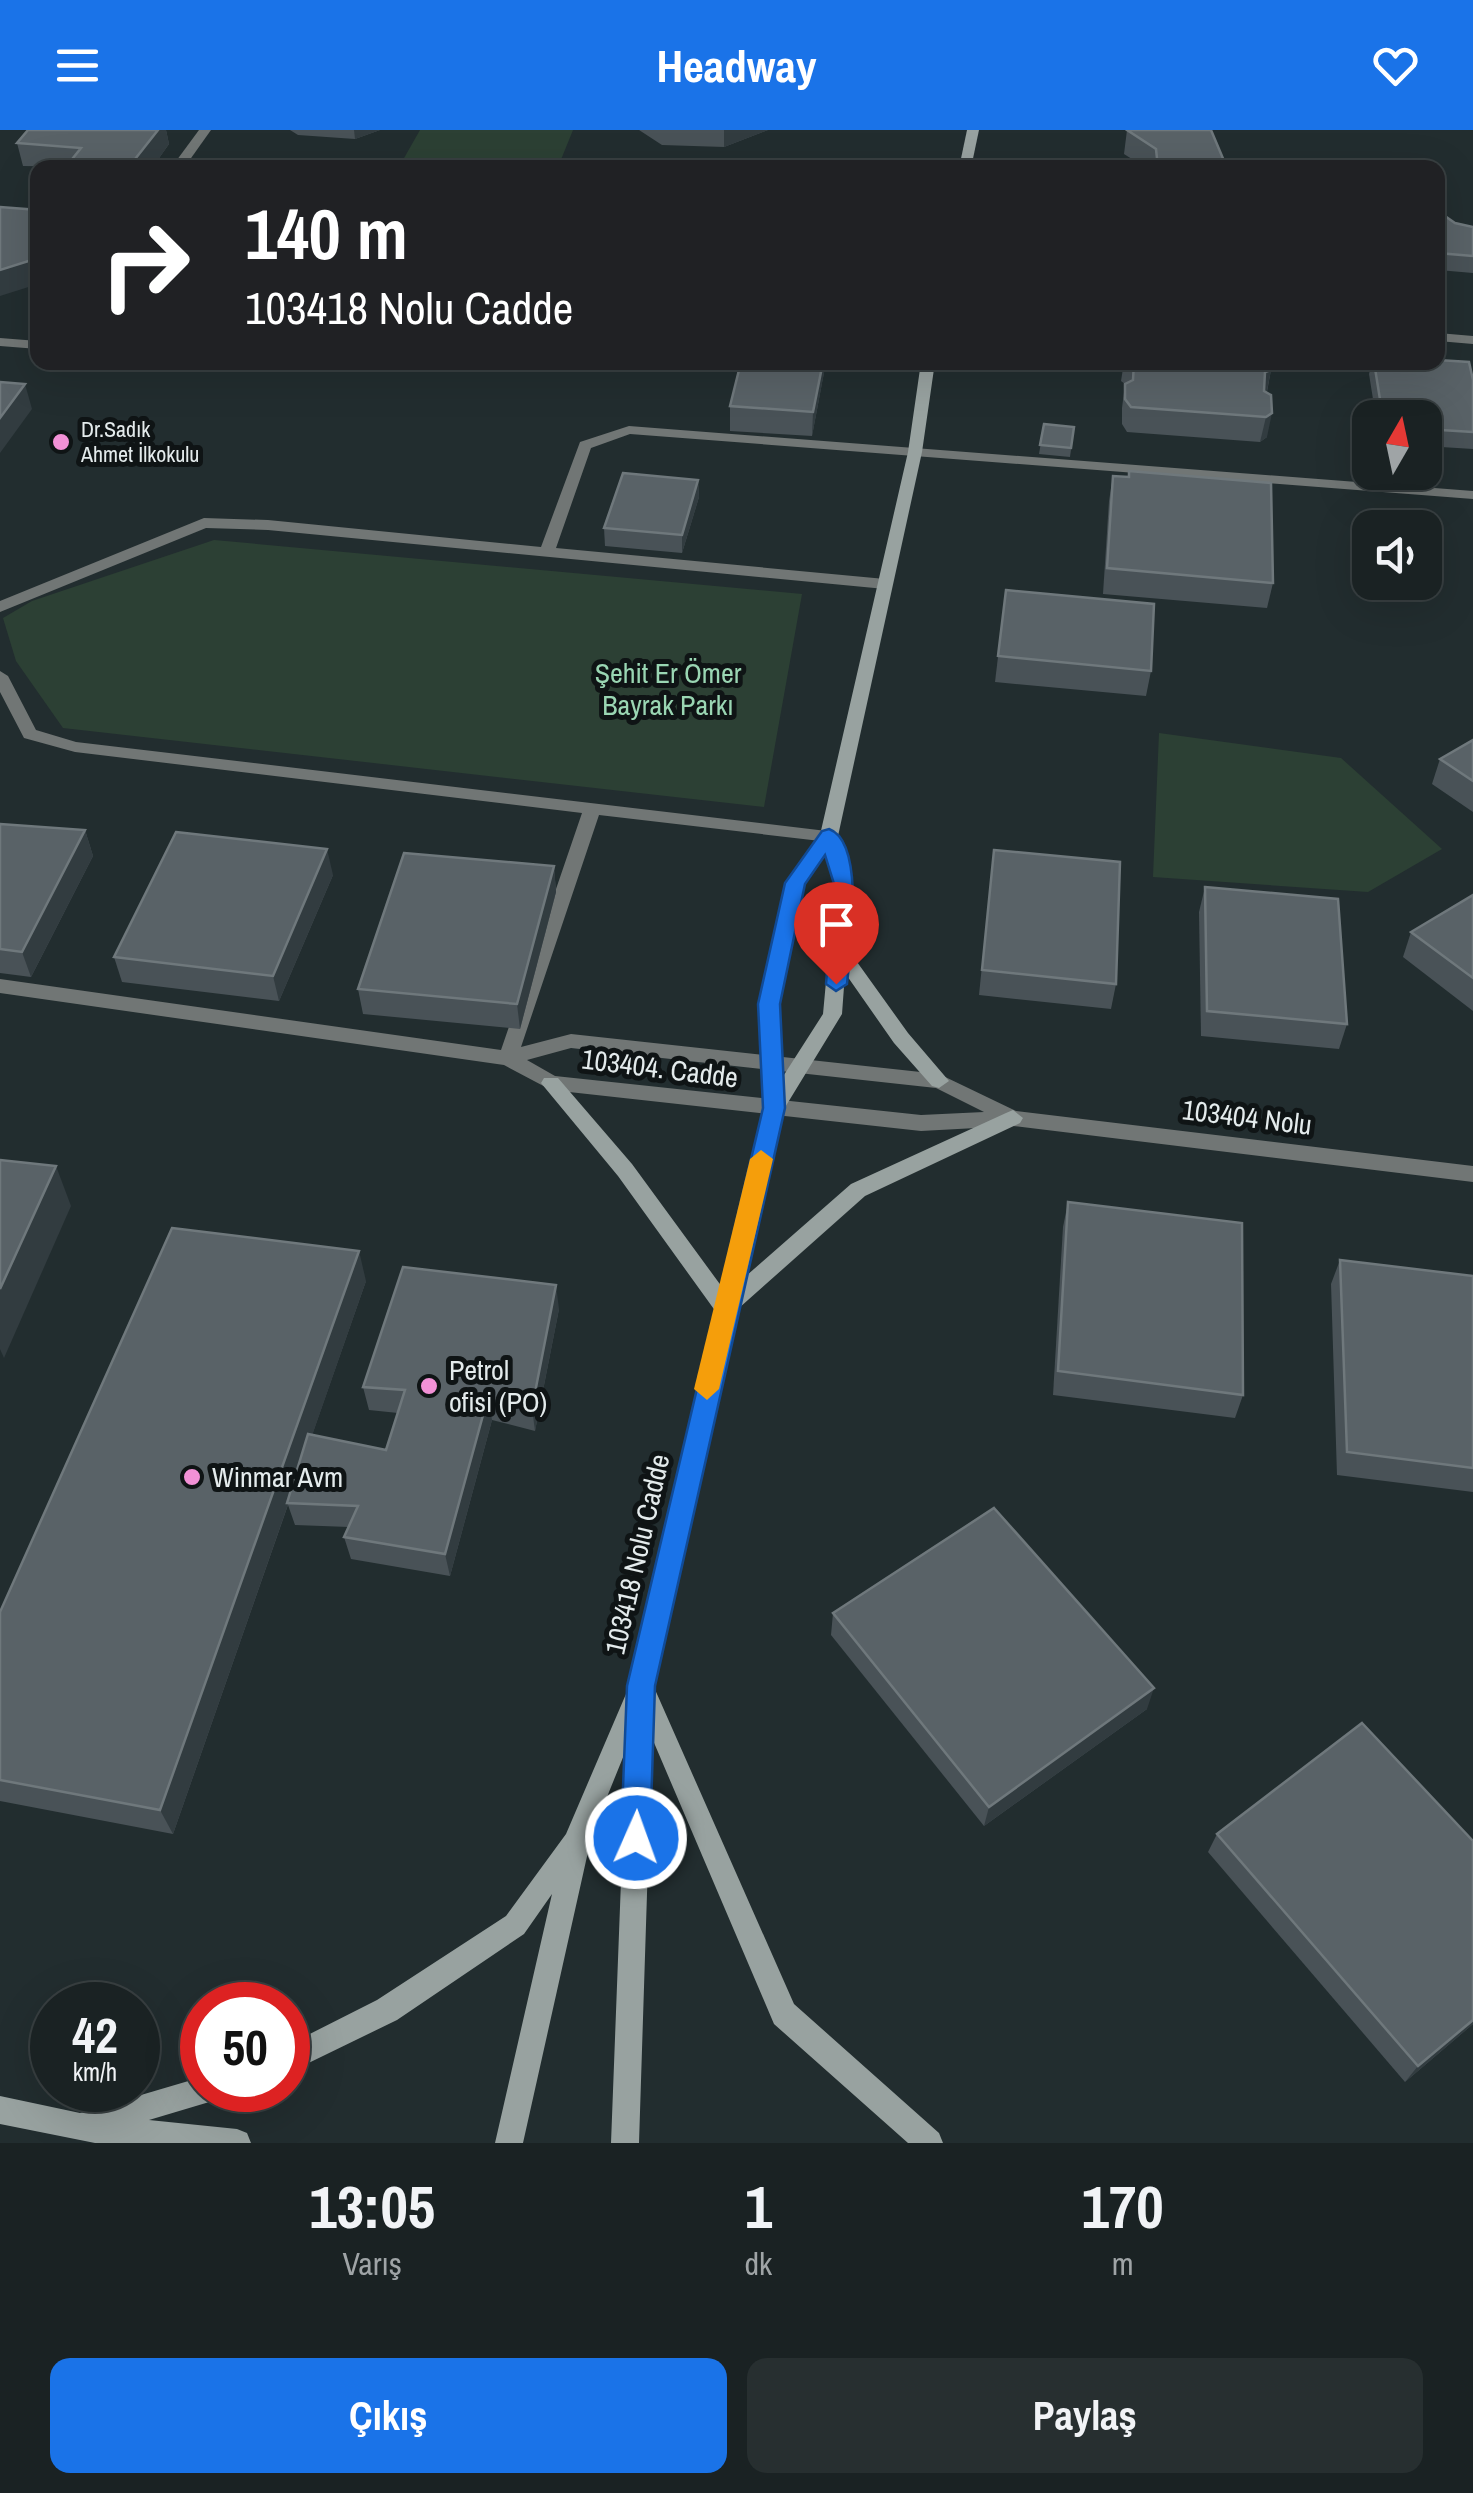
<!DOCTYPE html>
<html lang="tr">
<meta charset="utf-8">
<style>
:root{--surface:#1a2223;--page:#272f30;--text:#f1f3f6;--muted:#9fa4a6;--line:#383f41;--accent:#1a73e8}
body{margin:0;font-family:"Archivo Narrow",sans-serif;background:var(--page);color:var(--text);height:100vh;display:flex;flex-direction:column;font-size:38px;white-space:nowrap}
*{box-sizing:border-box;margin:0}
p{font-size:32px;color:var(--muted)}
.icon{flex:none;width:55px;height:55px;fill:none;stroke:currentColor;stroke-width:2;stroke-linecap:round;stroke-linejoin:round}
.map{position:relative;height:2013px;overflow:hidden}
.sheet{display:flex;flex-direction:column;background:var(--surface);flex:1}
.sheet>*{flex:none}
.guide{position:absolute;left:30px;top:30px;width:1415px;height:210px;border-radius:20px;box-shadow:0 10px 40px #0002,0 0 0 2px var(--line);background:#202124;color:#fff;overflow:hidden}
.needle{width:65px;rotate:9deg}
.tools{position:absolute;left:1352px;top:270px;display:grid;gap:20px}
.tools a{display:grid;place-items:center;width:90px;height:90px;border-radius:20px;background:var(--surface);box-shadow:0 10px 40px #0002,0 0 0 2px var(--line);font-size:50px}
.speed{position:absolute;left:30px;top:1852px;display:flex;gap:20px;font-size:50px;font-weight:700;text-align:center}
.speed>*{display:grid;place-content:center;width:130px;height:130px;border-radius:50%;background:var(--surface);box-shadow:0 10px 40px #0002,0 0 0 2px var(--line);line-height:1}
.speed small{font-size:25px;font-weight:400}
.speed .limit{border:15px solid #d22;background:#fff;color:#111}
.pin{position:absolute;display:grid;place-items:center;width:85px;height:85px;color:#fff;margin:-102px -42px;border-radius:50% 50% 50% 0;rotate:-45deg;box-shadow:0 0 10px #0007}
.pin .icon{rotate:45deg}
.me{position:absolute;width:110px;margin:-55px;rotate:2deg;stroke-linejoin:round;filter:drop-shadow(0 0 8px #0008)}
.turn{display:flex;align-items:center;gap:35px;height:210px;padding:0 50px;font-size:45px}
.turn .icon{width:130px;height:130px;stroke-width:2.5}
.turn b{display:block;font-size:70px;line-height:85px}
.eta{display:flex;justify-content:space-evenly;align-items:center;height:170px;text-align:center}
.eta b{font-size:60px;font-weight:700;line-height:70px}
.primary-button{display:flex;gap:20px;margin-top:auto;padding:20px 50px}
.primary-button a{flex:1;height:115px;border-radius:20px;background:var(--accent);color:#fff;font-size:40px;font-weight:700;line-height:115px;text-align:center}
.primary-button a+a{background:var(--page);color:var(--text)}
header{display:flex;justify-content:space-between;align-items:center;height:130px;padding:0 50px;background:var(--accent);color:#fff;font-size:45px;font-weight:700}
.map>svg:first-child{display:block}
.green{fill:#2c4034}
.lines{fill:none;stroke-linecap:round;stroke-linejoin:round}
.street{fill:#717675;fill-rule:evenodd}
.secondary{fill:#98a2a0;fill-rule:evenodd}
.wall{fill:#495257}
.shaded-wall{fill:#323c40}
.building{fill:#596267;stroke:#6f787c;stroke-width:2.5}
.route{fill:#1a73e8;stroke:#114b97;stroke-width:2.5}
.slow{fill:#f59e0b}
.poi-dot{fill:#f291d6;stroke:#0f1415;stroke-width:4}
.labels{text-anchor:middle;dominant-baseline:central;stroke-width:10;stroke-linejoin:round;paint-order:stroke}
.far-poi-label{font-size:22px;fill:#e4ebec;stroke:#0f1415;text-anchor:start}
.park-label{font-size:28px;fill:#9ad6b3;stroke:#0f1415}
.street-label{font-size:28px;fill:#e4ebec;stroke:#0f1415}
.poi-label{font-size:28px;fill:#e4ebec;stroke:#0f1415;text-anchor:start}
</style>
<header><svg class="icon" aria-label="menu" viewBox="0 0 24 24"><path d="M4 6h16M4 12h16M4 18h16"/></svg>Headway<svg class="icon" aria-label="heart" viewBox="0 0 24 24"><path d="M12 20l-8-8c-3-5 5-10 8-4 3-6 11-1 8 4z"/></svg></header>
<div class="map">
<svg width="1473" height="2013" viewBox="0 0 1473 2013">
<rect width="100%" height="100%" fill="#222d2f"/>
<g class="green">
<path d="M420,0H573L558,37H399Z"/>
<path d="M214,410L802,464L764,677L63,598L16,531L3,488L32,471Z"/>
<path d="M1159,603L1341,628L1442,719L1368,762L1153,747Z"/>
</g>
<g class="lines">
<g class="street">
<path d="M199,0H211L184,38H171Z"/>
<path d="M1438,203L1473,206V214L1438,211Z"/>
<path d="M0,208L38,211V219L0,216Z"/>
<path d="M629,296L1473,361V369L630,304L591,318L556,418L885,449L893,454L885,459L268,400L206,398L0,482V471L204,388L268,390L541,417L580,312Z"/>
<path d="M0,541L8,546L36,600L76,612L835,702L838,706L835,710L829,712L599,685L521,917L571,904L939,944L1016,981L1473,1036V1052L1013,996L921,1001L551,960L504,935L0,863V849L501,920L582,683L75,622L24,608L0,562ZM571,918L936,958L984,982L921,985L555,946L527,930Z"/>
</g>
<g class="secondary">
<path d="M967,0H979L971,38H959Z"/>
<path d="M921,232H935L922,322L838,706L853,754L847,818L908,903L949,951L939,958L932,956L894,913L845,843L842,884L784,979L746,1146L851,1054L1006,983L1013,980L1023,988L1020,993L865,1066L739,1178L653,1555L794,1874L939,2003L943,2013H908L774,1894L652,1608L639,2013H611L626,1620L592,1704L523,2013H495L552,1764L524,1804L397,1890L288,1943V1915L377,1870L506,1786L566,1704L629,1557L716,1182L618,1046L541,953L544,948H558L632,1034L722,1157L764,978L760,874L786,753L820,705L908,322ZM826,724L835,754L823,884L782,948L778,874L804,754Z"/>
<path d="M202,1947V1960H220L216,1970L149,1990L237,1999L247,2003L251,2013H95L0,1994V1966L80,1983Z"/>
</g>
</g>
<g class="wall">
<path d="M28,0H166L169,14L152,38L23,36L17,13Z"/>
<path d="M290,0H380L355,9L298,5Z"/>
<path d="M639,0H768L724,17L662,15Z"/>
<path d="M1127,0L1227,38H1146L1124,24Z"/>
<path d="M1438,84L1455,93L1473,97V143L1438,140Z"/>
<path d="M741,232H826L812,306L730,301V276Z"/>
<path d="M1124,232H1269L1271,240L1267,262V307L1260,312L1127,302L1122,294V278L1125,254L1121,251Z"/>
<path d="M1372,232H1438L1473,250V319L1425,316V288H1376L1369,244Z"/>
<path d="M1044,294L1074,297L1070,327L1039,324Z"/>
<path d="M1113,346L1273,453L1267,478L1103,464L1109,371Z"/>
<path d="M698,350L699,367L682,423L605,416L604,398Z"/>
<path d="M1006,460L1151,541L1146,566L995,552Z"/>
<path d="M1473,610V682L1432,654L1440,629Z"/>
<path d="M0,694L85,700L93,726L31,847L0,843Z"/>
<path d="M554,736L556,762L520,899L363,884L358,859Z"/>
<path d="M333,745L279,871L122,852L114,827Z"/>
<path d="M991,746L1116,854L1111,879L979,865Z"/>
<path d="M1205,757L1347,894L1339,919L1201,906L1199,782Z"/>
<path d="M1473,765V881L1403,827L1411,802Z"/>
<path d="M1068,1072L1243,1265L1235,1288L1053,1265L1063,1097Z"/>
<path d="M1340,1130L1473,1146V1362L1337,1345L1331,1154Z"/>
<path d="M366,1151L312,1305L386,1320L398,1283L369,1280L363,1257L559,1179L535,1301L492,1290L450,1446L351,1429L344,1407L349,1397L295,1395L288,1375L173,1704L0,1671V1482Z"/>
<path d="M833,1483L1147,1579L984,1696L831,1505Z"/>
<path d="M1217,1704L1473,1711V1894L1405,1952L1208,1722Z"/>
</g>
<g class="shaded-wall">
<path d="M158,0H166L169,14L152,38H128Z"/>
<path d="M354,0H380L355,9Z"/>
<path d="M724,0H768L724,17Z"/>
<path d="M38,128V154L0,166V140Z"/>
<path d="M823,232H826L812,306L813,282Z"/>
<path d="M1271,240L1266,265L1260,267L1265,242Z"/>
<path d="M25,254L32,279L0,323V288Z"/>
<path d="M1272,283L1267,307L1260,312L1266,287Z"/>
<path d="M698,350L699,367L682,423V405Z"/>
<path d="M85,700L93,726L31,847L22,822Z"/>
<path d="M327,719L333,745L279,871L273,846Z"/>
<path d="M554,736L556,762L520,899L517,874Z"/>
<path d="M56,1036L71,1076L4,1228L0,1219V1159Z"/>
<path d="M359,1121L366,1151L173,1704L160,1680Z"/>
<path d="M556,1155L559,1179L535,1301L532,1278Z"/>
<path d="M488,1267L492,1290L450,1446L445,1424Z"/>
<path d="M1154,1558L1147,1579L984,1696L989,1677Z"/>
<path d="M1473,1890V1894L1405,1952L1418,1936Z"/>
</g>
<g class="building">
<path d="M28,0H158L128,38H65L81,18L17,13Z"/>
<path d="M1127,0H1211L1227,38H1158L1156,19Z"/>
<path d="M0,77L38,80V128L0,140Z"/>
<path d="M1438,84H1442L1455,93L1473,97V126L1438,123Z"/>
<path d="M1438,230L1469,232L1473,250V302L1425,299V288H1383L1374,232H1438Z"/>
<path d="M741,232H823L813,282L730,276Z"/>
<path d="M1269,232L1271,240L1265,242L1264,261L1271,265L1272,283L1266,287L1131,277L1125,269V254L1133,250L1134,232Z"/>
<path d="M0,252L25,254L0,288Z"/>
<path d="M1044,294L1074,297L1071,318L1040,315Z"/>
<path d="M1129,341L1271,353L1273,453L1107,438L1113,346L1129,347Z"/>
<path d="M623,343L698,350L682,405L604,398Z"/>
<path d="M1006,460L1154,474L1151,541L998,526Z"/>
<path d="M1473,610V651L1440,629Z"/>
<path d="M0,694L85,700L22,822L0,819Z"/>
<path d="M176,702L327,719L273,846L114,827Z"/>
<path d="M994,720L1120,732L1116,854L982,840Z"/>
<path d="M404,723L554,736L517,874L358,859Z"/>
<path d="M1205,757L1338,769L1347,894L1207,881Z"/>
<path d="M1473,765V848L1411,802Z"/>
<path d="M0,1030L56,1036L0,1159Z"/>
<path d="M1068,1072L1242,1093L1243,1265L1058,1241Z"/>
<path d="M172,1098L359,1121L160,1680L0,1650V1482Z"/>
<path d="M1340,1130L1473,1146V1338L1347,1322Z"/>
<path d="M403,1137L556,1155L532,1278L488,1267L445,1424L344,1407L358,1376L287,1373L308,1304L386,1320L405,1260L363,1257Z"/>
<path d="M994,1378L1154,1558L989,1677L833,1483Z"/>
<path d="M1362,1593L1473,1711V1890L1418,1936L1217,1704Z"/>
</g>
<path class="route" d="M829,699C866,712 850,822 847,854L836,861L826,854L834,754L825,725L805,754L780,874L785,978L655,1556L650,1708L646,1718L636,1722L625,1718L621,1708L627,1556L763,978L758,874L785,753L822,701Z"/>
<path class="slow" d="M761,1020L773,1029L719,1259L707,1270L694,1259L750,1029Z"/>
<g class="poi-dot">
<circle cx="61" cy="312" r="10"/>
<circle cx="429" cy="1256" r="10"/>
<circle cx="192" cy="1347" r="10"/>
</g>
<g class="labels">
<g class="far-poi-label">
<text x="81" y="299">Dr.Sadık<tspan x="81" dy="25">Ahmet İlkokulu</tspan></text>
</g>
<g class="park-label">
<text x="668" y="543">Şehit Er Ömer<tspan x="668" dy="32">Bayrak Parkı</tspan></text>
</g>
<g class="street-label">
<text transform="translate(660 938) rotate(7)">103404. Cadde</text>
<text transform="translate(1247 987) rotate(7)">103404 Nolu</text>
<text transform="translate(637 1424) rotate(-77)">103418 Nolu Cadde</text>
</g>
<g class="poi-label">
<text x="449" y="1240">Petrol<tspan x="449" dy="32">ofisi (PO)</tspan></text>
<text x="212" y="1347">Winmar Avm</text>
</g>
</g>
</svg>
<div class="tools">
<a><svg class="needle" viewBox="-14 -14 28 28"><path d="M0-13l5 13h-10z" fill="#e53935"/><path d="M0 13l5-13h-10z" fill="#9fa4a6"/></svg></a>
<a><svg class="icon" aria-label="sound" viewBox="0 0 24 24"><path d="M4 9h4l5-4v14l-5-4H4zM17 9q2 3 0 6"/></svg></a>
</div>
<div class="speed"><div>42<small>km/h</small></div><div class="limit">50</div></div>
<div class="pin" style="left:836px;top:854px;background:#d93025"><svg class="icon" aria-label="arrive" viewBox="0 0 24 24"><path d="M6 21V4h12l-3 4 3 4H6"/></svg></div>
<svg class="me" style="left:636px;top:1708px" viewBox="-20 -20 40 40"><circle r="17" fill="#1a73e8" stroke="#fff" stroke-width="3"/><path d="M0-11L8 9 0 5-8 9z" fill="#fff"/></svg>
<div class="guide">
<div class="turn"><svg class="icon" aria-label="right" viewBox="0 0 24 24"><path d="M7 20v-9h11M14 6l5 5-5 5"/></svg><div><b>140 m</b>103418 Nolu Cadde</div></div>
</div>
</div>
<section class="sheet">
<div class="eta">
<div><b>13:05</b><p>Varış</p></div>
<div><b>1</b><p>dk</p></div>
<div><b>170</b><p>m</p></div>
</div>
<div class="primary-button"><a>Çıkış</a><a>Paylaş</a></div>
</section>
